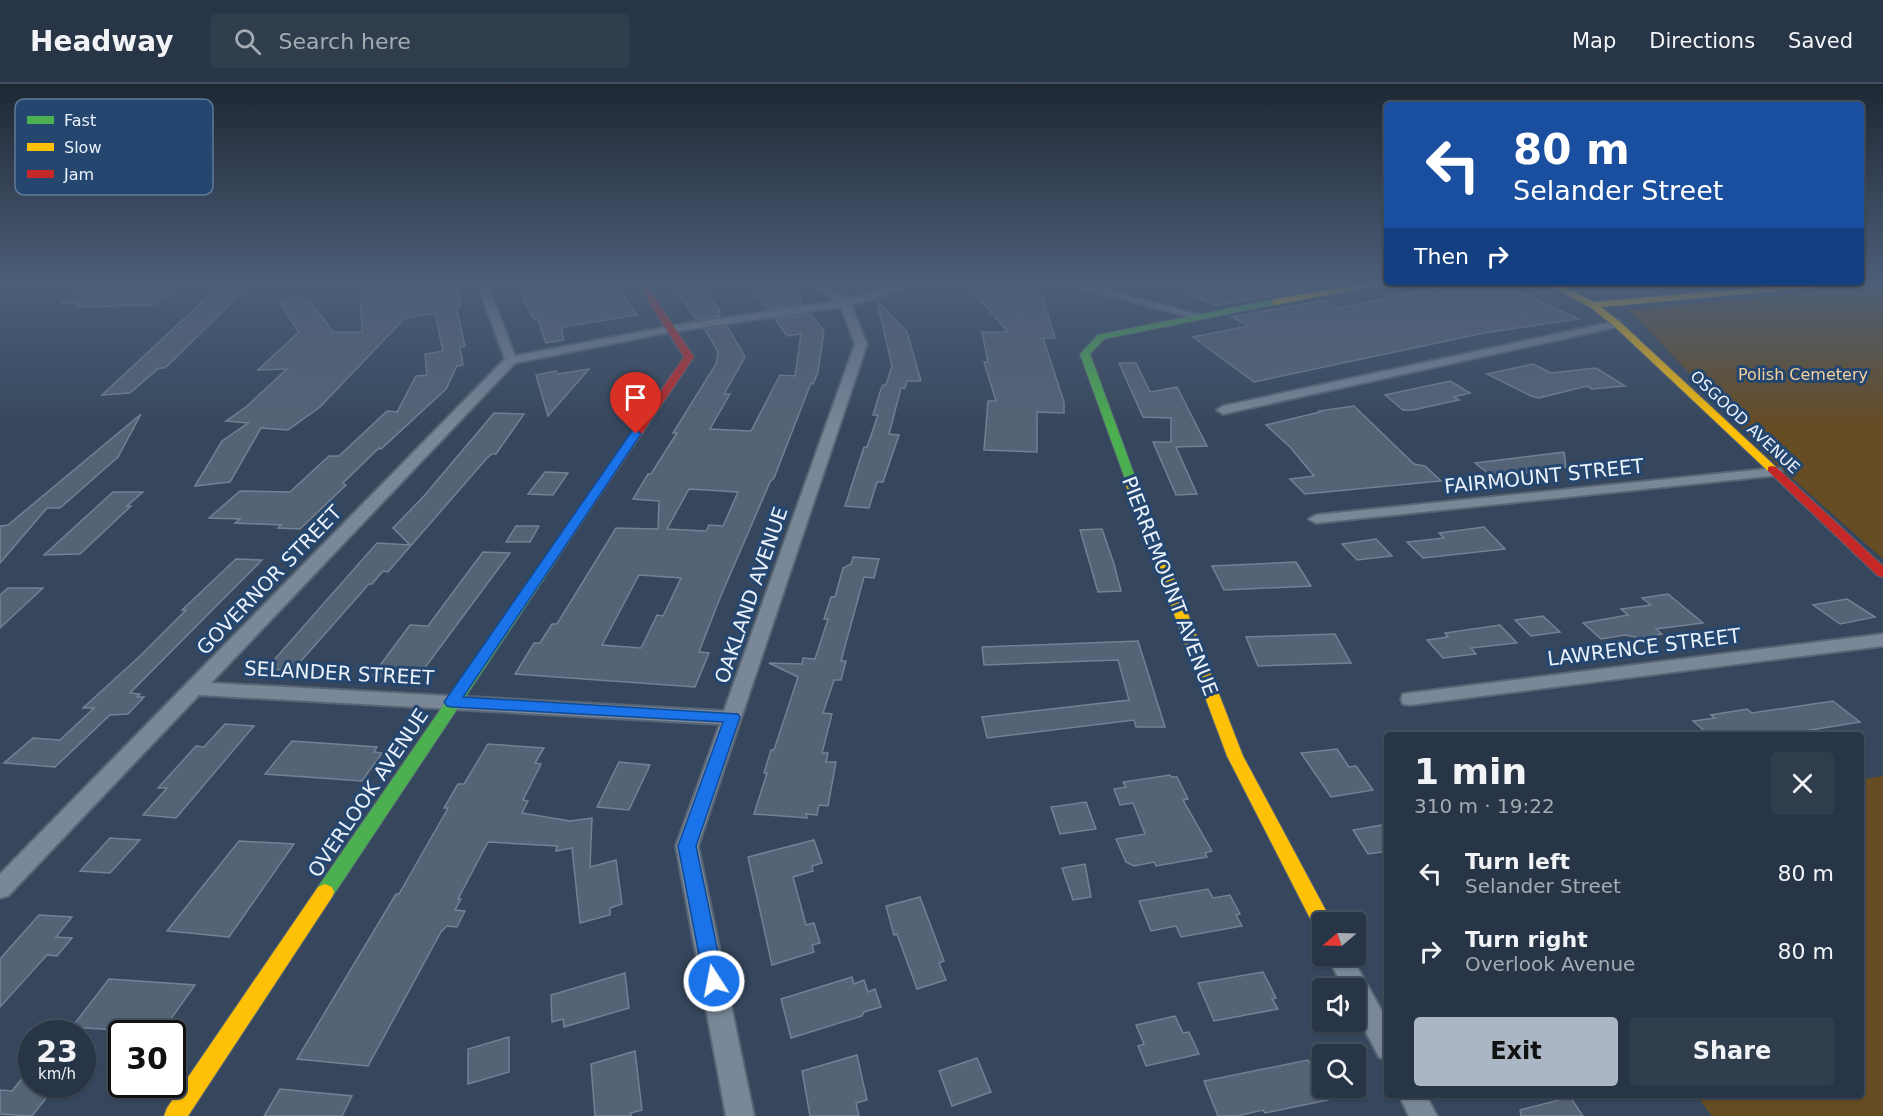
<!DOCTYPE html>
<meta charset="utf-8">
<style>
:root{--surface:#283546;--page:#303d4d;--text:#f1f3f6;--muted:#a5abb3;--line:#44505f;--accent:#aab6c4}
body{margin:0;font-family:"DejaVu Sans",sans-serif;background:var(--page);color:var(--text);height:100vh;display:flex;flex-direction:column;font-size:22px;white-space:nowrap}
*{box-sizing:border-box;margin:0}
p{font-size:20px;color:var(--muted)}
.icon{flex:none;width:33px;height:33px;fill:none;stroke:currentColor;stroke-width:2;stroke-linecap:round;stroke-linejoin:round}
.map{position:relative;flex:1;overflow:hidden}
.sheet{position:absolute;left:1384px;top:648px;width:480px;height:366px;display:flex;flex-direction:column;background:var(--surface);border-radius:6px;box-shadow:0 2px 4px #0004,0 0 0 2px var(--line)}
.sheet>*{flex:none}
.banner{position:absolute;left:1384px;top:18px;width:480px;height:183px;border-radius:6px;box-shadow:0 2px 4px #0004,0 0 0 2px var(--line);background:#1a4fa0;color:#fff;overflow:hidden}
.needle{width:39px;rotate:251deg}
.controls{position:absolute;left:1312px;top:828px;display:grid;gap:12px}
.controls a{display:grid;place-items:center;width:54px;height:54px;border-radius:6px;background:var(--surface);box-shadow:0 2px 4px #0004,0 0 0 2px var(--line);font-size:30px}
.speed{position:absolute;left:18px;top:936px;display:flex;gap:12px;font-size:30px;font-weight:700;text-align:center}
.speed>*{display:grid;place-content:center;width:78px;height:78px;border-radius:50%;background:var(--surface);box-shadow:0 2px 4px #0004,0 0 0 2px var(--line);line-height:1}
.speed small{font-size:15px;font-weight:400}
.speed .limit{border:3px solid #111;border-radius:9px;background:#fff;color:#111}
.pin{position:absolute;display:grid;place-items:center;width:51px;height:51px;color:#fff;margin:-62px -26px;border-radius:50% 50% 50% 0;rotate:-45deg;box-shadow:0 0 6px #0007}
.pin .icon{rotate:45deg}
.me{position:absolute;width:66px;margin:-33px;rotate:349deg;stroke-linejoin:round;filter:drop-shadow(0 0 4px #0008)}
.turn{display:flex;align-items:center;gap:21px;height:126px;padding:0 30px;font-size:27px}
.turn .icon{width:78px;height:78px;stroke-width:2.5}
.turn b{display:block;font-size:42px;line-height:51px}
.then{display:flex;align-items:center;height:57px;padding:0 30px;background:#0003;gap:12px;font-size:22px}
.round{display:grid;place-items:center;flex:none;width:63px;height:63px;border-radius:6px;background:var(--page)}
.headline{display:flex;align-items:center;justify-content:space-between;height:102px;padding:0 30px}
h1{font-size:36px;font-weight:800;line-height:45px}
.primary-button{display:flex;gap:12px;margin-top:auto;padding:12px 30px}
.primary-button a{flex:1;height:69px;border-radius:6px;background:var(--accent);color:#111;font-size:24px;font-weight:800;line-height:69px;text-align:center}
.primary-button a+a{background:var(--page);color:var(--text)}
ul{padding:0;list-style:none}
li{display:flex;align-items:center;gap:18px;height:78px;padding:0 30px}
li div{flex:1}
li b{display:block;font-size:22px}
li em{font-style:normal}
header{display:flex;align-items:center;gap:36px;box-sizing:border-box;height:84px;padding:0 30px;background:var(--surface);border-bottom:2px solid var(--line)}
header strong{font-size:28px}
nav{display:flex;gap:33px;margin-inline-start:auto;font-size:21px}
.search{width:420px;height:54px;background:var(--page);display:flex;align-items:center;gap:15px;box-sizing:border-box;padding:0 21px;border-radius:6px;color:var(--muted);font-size:22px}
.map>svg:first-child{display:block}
.green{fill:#664c22}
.building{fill:#556376;stroke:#728193;stroke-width:1.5;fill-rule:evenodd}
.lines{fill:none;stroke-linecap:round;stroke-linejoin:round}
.street-casing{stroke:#586574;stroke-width:4}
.fast-casing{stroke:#586574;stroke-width:2}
.slow-casing{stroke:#586574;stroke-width:2}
.jam-casing{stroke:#586574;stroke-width:2}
.street{fill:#798798;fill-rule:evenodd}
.fast{fill:#4caf50;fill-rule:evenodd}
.slow{fill:#ffc107;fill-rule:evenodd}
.jam{fill:#c62828;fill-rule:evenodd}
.route{fill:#1a73e8;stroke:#114b97;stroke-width:1.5}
.labels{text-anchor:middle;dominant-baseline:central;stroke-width:6;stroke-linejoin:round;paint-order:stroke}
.far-park-label{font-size:16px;fill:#f6d09c;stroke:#25466e}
.far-street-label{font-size:16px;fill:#e9f1fb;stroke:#25466e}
.street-label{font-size:20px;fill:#e9f1fb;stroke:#25466e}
.key{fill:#25466e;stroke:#607998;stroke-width:1.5}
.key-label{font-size:16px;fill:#e9f1fb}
</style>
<header>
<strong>Headway</strong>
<div class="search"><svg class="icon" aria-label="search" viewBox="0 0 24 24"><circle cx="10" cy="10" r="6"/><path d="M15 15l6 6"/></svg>Search here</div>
<nav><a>Map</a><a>Directions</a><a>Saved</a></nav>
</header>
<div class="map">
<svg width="1883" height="1032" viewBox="0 0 1883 1032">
<rect width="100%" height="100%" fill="#36475d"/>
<g class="green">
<path d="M1883,201V475L1775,379L1629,226Z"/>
<path d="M1883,692V1032H1712L1696,1011H1862V695Z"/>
</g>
<g class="building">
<path d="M88,199H131L126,203L176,202L153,221L78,223L82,220L62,219Z"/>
<path d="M398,199H455L461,222L456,223L465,262L460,263L463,281L457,282L446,305L381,365L379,364L343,399L346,401L300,445L278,444L281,441L235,439L240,435L209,434L240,407L290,408L329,372H339L387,327L397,328L416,292L427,291L425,270L443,267L435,229L405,234L320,323L288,346L261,344L230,398L195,402L222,357L248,339L226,337L246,323L287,285L258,286L299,248L279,218L303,212L307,219L311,218L333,248H362L360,205Z"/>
<path d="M530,199H544L548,209L553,208L554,211L599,204L596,199H615L637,231L562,243L563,246H561L564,256L546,259L538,236L532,233L517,201Z"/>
<path d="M672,199H694L698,205L702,204L719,225L721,228H717L720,232L698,236L694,233Z"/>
<path d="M1262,199H1306L1307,206L1214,222L1189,208L1212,203L1220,207Z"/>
<path d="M1464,199H1500L1579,235L1484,249L1254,298L1193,253L1248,242L1232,233L1324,216L1337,224Z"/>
<path d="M996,200L1042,211L1055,254H1043L1064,318V329L1037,328V368L984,366L988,317H996L984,278H988L982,248H1008L970,204Z"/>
<path d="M250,201L165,284H159L130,309L102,311L218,203Z"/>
<path d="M787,201L802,216H799L802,220L768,225L757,211L771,209L767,205Z"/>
<path d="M877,217L907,248L921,297H907L905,304H901L889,350L899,351L883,398H877L869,424L845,422L864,363H867L878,331H873L881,305L883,301H886L892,282Z"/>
<path d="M810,230L824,247L818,288L813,300L811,299L774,394L770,398L720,514L699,568L709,569L695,603L515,590L534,559H540L552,540H557L616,444L658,445L659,417L633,415L648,390H651L677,349H673L716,280L718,268L705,245L727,242L745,273L724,310H730L710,345L751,347L780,291L795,292L801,250L787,252L775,235ZM689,405L738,408L723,442L709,441L706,447L667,445ZM639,491L681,494L663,532L657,531L641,564L602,561Z"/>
<path d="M1119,279H1136L1150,308L1177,303L1207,362L1176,363L1197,410L1176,411L1153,358H1171V334L1143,333Z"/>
<path d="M1533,280L1551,289L1596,284L1625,302L1592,305L1587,302L1539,314L1531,312L1487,290Z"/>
<path d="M589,285L548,332L536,291L556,287L558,290Z"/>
<path d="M1450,297L1470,309L1454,313L1459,316L1413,326H1403L1385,311Z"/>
<path d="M1354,322L1414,380L1425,382L1441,397L1305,410L1290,395L1314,392L1290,363L1266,341L1320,328L1319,327Z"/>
<path d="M494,329L524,330L496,370H492L487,374L388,488L383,487L372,500H369L293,586L266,585L377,459L410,461L393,444L424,412Z"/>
<path d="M141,330L118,373L60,424H47L0,479V442L8,441Z"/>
<path d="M1564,368L1566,383L1493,393L1475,379Z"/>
<path d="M545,388L568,389L553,411L528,410Z"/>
<path d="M113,408H143L127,422H131L80,470L44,471Z"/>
<path d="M516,442H539L530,458H506Z"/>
<path d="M1484,443L1505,465L1423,474L1407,458L1444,454L1439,449Z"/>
<path d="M1102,445L1114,480L1121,507L1098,508L1080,446Z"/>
<path d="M1376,455L1392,472L1357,476L1342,460Z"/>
<path d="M483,468L510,469L421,589H418L414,594L372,592L410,541L428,542Z"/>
<path d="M853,473L879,475L874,494L864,493L841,577H846L841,596H834L823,629L832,630L822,669H828L826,678H836L828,722L819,721L817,731L806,730L807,734L754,730L767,689H764L771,666H774L798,593L769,579L802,580L803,574L815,575L828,535H824L831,513H835L843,484L851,480Z"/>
<path d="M236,475L262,476L130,609L140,610L137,613H144L128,630L110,631L55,683L4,679L33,654L60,656L94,624H83L140,572L186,526H182Z"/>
<path d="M1296,478L1311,502L1224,506L1212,482Z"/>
<path d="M8,504H43L0,544V511Z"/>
<path d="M1668,510L1703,539L1656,545L1662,550L1640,554L1625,551L1601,555L1583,539L1628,531L1621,525L1651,521L1642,514Z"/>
<path d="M1847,515L1875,533L1840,540L1813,521Z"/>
<path d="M1543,532L1560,548L1531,552L1515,536Z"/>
<path d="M1500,541L1517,559L1471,564L1476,570L1443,574L1427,556L1448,553L1445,549Z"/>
<path d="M1335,550L1351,579L1258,582L1246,553Z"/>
<path d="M1138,557L1165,643H1136L1134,636L987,654L982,633L1129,616L1118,576L984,581L982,563Z"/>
<path d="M1833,617L1860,638L1780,651H1709L1693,637L1715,634L1711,631L1747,625L1752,629Z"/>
<path d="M225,640L254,642L176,734L143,731L167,704H158L196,662L204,663Z"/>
<path d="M292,657L377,663L374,668L382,669L362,697L265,690Z"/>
<path d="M488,660L544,664L535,679L541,680L523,716L528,717L522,729L570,737L592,734L590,783L616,776L622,820L610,824V831L580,839L572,764L556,767L557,762L488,758L458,815H461L455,826L465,827L457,843L447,842L441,848L368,982L297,975L396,810H399L447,726L448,724H444L458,700H464Z"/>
<path d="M1337,665L1349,683L1356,682L1373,706L1331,713L1301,669Z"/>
<path d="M619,678L650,681L629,726L597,723Z"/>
<path d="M1170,691L1171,693H1177L1188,715L1183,716L1212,767L1205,769L1207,773L1156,782L1154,778L1134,782L1126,778L1116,755L1145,750L1133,719L1120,721L1114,705L1126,703L1123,698Z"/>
<path d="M1086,718L1096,745L1060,750L1051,723Z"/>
<path d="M1388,740V767L1368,770L1353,746Z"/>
<path d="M110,754L140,756L110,789L80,787Z"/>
<path d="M814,756L822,779L812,782L813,787L793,793L806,841L814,839L820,859L812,861L814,868L772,881L748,773Z"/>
<path d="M239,757L294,760L229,853L167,847Z"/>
<path d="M1085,780L1091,813L1073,816L1062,784Z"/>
<path d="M1208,805L1213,814L1230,811L1240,830L1236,831L1242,842L1181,853L1176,842L1151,847L1139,817Z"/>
<path d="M920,813L944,877L939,879L946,896L917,905L897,850L894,851L886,822Z"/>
<path d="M39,831L72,833L56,853L72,854L57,872L47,871L0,923V875Z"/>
<path d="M1263,888L1276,914L1272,915L1278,925L1214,937L1198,899Z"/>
<path d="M625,889L629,924L564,943L563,935L552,938L551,911Z"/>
<path d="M852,893L854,900L864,896L868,908L875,905L881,923L864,928L862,932L791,954L781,915Z"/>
<path d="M109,895L195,901L161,949L72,943Z"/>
<path d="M1175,932L1183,949L1189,948L1199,970L1146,982L1138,962L1144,960L1136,941Z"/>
<path d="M509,953V988L468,1000V965Z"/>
<path d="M635,967L642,1026L631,1029V1032H595L591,980Z"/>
<path d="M857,971L867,1016L856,1019L859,1032H810L802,987Z"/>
<path d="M977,974L991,1008L952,1022L939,987Z"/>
<path d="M1308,976L1328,1016L1265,1029L1263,1026L1237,1032H1218L1204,997Z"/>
<path d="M32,982V1000H57L32,1032L0,1030V1006L12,1007Z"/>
<path d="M280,1005L352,1012L342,1032H264Z"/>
<path d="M1570,1013L1583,1032H1521L1520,1026Z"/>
</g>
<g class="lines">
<g class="street-casing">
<g id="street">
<path d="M477,199H487L515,272L671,242L836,217L810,199H822L847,215L907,199H924L851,221L867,260L698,762L754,1032H726L676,762L720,640L199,611L8,812L0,814V790L505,275ZM841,223L855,260L724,627L211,599L515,279L671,248Z"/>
<path d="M1061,199H1079L1204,232L1199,235Z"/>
<path d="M1617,237L1621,238V242L1223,330L1217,326L1223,322Z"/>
<path d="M1775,384L1780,385L1782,388L1780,391L1316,439L1309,435L1316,431Z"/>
<path d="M1883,550V562L1410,621L1403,620L1401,615L1403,610L1410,609Z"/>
<path d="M1327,872H1351L1388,938V976L1379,973L1356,929V904H1344Z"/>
<path d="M1399,1011H1426L1437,1032H1409Z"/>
</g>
</g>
<g class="fast-casing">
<g id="fast">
<path d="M1275,215L1279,218L1278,220L1104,255L1090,270L1138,401L1136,403H1128L1080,270L1082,268L1098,251Z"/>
<path d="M573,438L579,442L332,813L325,816L318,813L316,808L318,803L569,439Z"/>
</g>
</g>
<g class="slow-casing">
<g id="slow">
<path d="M1369,199H1388L1275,221L1271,218L1275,215Z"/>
<path d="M1545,199H1556L1594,218L1812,199H1846L1842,201L1601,223L1620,238L1776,383V387H1768L1614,242L1590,223Z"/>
<path d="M1132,398L1138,401L1243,672L1332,838H1323V848L1316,846L1227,672L1126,401Z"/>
<path d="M325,800L332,803L334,808L332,813L188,1032H164L167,1024L318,803Z"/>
</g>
</g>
<g class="jam-casing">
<g id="jam">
<path d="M637,199H645L694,273L577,445H569L567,442L684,273Z"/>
<path d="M1772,382L1776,383L1883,482V493L1878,492L1768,387V383Z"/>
</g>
</g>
<use href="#street" class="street"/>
<use href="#fast" class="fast"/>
<use href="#slow" class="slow"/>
<use href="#jam" class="jam"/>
</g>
<linearGradient id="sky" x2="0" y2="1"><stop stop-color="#1e2733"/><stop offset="0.58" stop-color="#4c5e78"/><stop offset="1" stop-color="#4c5e78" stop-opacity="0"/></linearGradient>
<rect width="1883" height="344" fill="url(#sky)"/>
<path class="route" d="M636,346L641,350L463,613L738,630L740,633L696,762L724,897L721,903L714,906L707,903L704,897L678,762L723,638L452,623L447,622L444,618L632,347Z"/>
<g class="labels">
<g class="far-park-label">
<text x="1803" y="290">Polish Cemetery</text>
</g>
<g class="far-street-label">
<text transform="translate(1745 338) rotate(43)">OSGOOD AVENUE</text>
</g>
<g class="street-label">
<text transform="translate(1544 392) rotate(-6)">FAIRMOUNT STREET</text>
<text transform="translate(269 496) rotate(-46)">GOVERNOR STREET</text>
<text transform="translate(1170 502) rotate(69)">PIERREMOUNT AVENUE</text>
<text transform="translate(751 511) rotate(-71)">OAKLAND AVENUE</text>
<text transform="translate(1644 563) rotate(-7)">LAWRENCE STREET</text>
<text transform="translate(339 589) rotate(3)">SELANDER STREET</text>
<text transform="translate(368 709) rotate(-56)">OVERLOOK AVENUE</text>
</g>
</g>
<rect x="15" y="15" width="198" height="96" rx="9" class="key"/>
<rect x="27" y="32" width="27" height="8" fill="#4caf50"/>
<rect x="27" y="59" width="27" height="8" fill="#ffc107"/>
<rect x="27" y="86" width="27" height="8" fill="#c62828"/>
<g class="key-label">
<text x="64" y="42">Fast</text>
<text x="64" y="69">Slow</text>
<text x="64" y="96">Jam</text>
</g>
</svg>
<div class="controls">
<a><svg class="needle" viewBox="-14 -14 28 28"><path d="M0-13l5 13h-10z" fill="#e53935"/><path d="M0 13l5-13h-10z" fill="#a5abb3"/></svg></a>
<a><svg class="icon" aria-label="sound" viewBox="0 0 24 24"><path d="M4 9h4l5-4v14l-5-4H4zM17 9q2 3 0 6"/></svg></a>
<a><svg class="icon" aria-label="search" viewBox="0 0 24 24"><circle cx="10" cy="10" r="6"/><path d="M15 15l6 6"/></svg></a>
</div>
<div class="speed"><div>23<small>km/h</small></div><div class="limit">30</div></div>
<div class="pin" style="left:636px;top:350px;background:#d93025"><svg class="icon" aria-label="arrive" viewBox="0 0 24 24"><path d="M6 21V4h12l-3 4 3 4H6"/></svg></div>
<svg class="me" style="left:714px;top:897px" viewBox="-20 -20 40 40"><circle r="17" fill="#1a73e8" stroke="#fff" stroke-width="3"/><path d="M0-11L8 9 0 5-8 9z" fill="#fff"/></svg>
<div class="banner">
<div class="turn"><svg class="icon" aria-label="left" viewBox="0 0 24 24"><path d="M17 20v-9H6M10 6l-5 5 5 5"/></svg><div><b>80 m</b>Selander Street</div></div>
<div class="then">Then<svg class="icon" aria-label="right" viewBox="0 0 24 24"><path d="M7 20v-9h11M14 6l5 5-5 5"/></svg></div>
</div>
<section class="sheet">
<div class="headline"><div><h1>1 min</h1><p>310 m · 19:22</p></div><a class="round"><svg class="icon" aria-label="close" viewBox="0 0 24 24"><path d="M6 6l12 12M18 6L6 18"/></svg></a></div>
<ul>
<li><svg class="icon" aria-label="left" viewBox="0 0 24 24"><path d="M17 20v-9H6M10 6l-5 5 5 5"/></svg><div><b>Turn left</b><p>Selander Street</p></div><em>80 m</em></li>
<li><svg class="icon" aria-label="right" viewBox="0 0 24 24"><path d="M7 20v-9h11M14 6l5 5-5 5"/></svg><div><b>Turn right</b><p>Overlook Avenue</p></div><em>80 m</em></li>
</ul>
<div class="primary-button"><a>Exit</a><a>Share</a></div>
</section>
</div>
